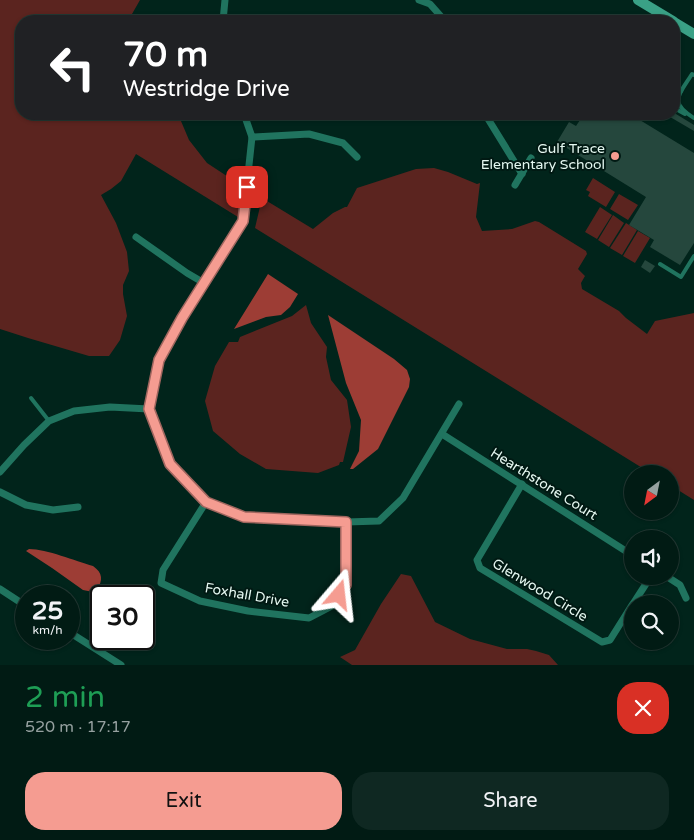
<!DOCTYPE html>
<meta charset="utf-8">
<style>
:root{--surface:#011b14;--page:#0f2822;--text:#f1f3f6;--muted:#96a1a0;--line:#233934;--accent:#f59c91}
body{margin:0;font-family:"Varela Round",sans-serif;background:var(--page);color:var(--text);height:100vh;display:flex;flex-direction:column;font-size:19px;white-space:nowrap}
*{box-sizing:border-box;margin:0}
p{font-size:16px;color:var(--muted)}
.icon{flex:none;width:28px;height:28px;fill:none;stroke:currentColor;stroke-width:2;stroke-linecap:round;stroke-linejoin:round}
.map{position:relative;height:665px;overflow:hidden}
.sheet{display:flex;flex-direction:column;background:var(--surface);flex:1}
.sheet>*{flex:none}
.hud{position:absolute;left:15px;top:15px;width:665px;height:105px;border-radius:20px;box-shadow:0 1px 4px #0004,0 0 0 1px var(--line);background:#202124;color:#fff;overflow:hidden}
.needle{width:32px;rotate:212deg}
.buttons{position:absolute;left:624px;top:465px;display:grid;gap:10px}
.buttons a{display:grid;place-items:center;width:55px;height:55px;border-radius:50%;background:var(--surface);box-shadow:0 1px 4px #0004,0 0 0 1px var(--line);font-size:25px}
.speed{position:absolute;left:15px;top:585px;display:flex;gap:10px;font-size:25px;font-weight:700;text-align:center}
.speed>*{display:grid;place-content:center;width:65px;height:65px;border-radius:50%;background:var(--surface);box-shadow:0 1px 4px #0004,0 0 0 1px var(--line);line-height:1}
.speed small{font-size:12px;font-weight:400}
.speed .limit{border:2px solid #111;border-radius:8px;background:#fff;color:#111}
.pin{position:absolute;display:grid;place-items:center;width:42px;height:42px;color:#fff;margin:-21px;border-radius:10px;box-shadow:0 2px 8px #0006}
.me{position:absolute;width:55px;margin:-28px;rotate:17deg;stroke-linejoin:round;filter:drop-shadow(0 0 4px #0008)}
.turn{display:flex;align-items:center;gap:18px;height:105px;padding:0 25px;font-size:22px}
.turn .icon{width:65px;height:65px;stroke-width:2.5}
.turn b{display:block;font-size:35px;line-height:42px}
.round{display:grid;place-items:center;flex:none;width:52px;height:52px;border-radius:20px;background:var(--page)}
.headline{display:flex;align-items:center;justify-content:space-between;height:85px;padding:0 25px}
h1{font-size:30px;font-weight:600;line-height:38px;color:#1e9e55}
.action{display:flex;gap:10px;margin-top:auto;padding:10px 25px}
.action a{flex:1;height:58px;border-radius:20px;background:var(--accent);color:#111;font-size:20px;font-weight:600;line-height:58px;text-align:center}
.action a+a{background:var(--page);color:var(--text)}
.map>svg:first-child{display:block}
.green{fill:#5b241f}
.water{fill:#9d3d35}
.building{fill:#25473d}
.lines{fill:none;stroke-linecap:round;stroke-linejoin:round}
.lane{stroke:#20745f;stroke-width:4}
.street{stroke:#20745f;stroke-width:7}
.secondary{stroke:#3aa186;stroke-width:10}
.route-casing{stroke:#9f655e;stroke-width:12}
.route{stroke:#f59c91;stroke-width:9}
.poi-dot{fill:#f59c91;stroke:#011913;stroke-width:2}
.labels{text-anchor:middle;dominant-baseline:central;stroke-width:4;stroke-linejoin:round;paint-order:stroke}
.poi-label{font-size:14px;fill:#e4f7f0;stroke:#011913;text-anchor:end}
.street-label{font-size:14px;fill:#e4f7f0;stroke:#011913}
</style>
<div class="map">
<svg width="694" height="665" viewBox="0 0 694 665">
<rect width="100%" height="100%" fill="#01241b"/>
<g class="green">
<path d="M0,0H140L128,21H21V114H178L189,140L207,163L245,188L238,217L136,154L121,181L111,189L101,195L116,223L127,252L129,271L123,285V294L127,316L120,340L109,356H89L28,338L0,329Z"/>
<path d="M434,168L448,172L477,184L480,183L476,217L482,231L512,229L535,221L539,222L586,251L587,254L578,269L585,276L581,283L582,289L619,311L626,318L647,334L655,321L694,313V500L670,485V474H652L255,228L262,198L313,229L333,213L345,207H347L357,188L416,169Z"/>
<path d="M593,178L615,192L606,207L588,196L590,192L586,190Z"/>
<path d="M619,194L638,205L628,220L610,209Z"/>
<path d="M600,207L612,215L597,239L585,232Z"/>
<path d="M613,215L624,223L609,247L598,240Z"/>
<path d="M626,223L637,230L622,255L610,248Z"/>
<path d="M638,231L650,238L635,263L623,256Z"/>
<path d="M306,305L311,323L327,347L326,357L331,380L347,400L351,427L343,462H340L339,465L318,473L266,469L240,454L213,431L205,401L215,366L229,342H238L240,337L292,316Z"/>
<path d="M401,574L411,576L435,622L470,639L507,649H527L536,651L549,655L558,665H352L340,657L355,650L381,604Z"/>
</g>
<g class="water">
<path d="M268,274L298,294L290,307L281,315L266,317L234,329Z"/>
<path d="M328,315L394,359L407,370L410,379L409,387L378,449L353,469H350L359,451L361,420L346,383Z"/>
<path d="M29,549C47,549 75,561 93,566C103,573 103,580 97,590L93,592L83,590L52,568L26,551Z"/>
</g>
<g class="building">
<path d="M584,114H630L694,153V243L680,265L650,247L654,240L629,225L646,197L557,142L569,122L576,126Z"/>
<path d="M665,114H676L694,125V131Z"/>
<path d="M645,260L655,266L650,273L641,267Z"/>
</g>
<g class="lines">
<g class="lane">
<path d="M694,75L692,74C679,95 668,102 694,118"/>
<path d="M674,86L681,91"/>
<path d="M674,108L685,114"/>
<path d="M660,264L681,277L694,256"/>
<path d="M31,398L49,421"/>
</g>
<g class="street">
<path d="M419,0L430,4L445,21"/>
<path d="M223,21L225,0"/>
<path d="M244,114L252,137L243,221L182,318L159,360L149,409L170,464L206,502L244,517L346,522L379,521L403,498L459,404"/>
<path d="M485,114L522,174"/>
<path d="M252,137L309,134L343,143L357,157"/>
<path d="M515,185L531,158"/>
<path d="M136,237L187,273L204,283"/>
<path d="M442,434L632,555"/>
<path d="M0,472L24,445L49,421L74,411L110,407L149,409"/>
<path d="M522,484L477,560L480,568L602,642L610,640L632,605"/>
<path d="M0,492L26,505L53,510L78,507"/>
<path d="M206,502L163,570L161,583L200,601L248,611L309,618L332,606L346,585V522"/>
<path d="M666,576L680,585L686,598"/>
<path d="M0,589L26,606"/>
<path d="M633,604L651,576"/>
<path d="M69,632L121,665"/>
</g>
<g class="secondary">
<path d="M638,0L673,21"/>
<path d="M674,22L694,34"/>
</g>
</g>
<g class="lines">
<g class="route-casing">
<path id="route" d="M247,187L243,221L182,318L159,360L149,409L170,464L206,502L244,517L346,522V585L339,595"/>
</g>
<use href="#route" class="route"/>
</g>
<circle class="poi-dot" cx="615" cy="156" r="5"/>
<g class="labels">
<g class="poi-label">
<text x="605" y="148">Gulf Trace<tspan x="605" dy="16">Elementary School</tspan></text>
</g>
<g class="street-label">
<text transform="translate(544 484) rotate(32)">Hearthstone Court</text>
<text transform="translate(540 590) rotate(31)">Glenwood Circle</text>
<text transform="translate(247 595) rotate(10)">Foxhall Drive</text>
</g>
</g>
</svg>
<div class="buttons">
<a><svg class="needle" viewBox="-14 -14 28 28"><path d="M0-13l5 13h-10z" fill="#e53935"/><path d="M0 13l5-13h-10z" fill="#96a1a0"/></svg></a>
<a><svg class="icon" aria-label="sound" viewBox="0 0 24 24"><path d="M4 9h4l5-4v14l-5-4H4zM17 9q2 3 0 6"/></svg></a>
<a><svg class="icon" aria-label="search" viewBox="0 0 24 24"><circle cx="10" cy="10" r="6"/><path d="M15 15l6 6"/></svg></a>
</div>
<div class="speed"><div>25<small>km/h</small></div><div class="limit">30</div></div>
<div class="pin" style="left:247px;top:187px;background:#d93025"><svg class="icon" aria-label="arrive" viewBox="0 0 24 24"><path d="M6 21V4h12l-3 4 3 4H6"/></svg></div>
<svg class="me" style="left:339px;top:595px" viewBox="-20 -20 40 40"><path d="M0-17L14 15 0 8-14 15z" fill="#f59c91" stroke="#fff" stroke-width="4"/></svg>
<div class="hud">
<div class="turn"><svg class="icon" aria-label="left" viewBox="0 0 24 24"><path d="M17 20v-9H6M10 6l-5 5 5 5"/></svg><div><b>70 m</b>Westridge Drive</div></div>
</div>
</div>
<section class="sheet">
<div class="headline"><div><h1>2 min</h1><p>520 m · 17:17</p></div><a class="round" style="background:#d93025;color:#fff"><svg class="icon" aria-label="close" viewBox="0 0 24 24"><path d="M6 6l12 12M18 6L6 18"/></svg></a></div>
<div class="action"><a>Exit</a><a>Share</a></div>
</section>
